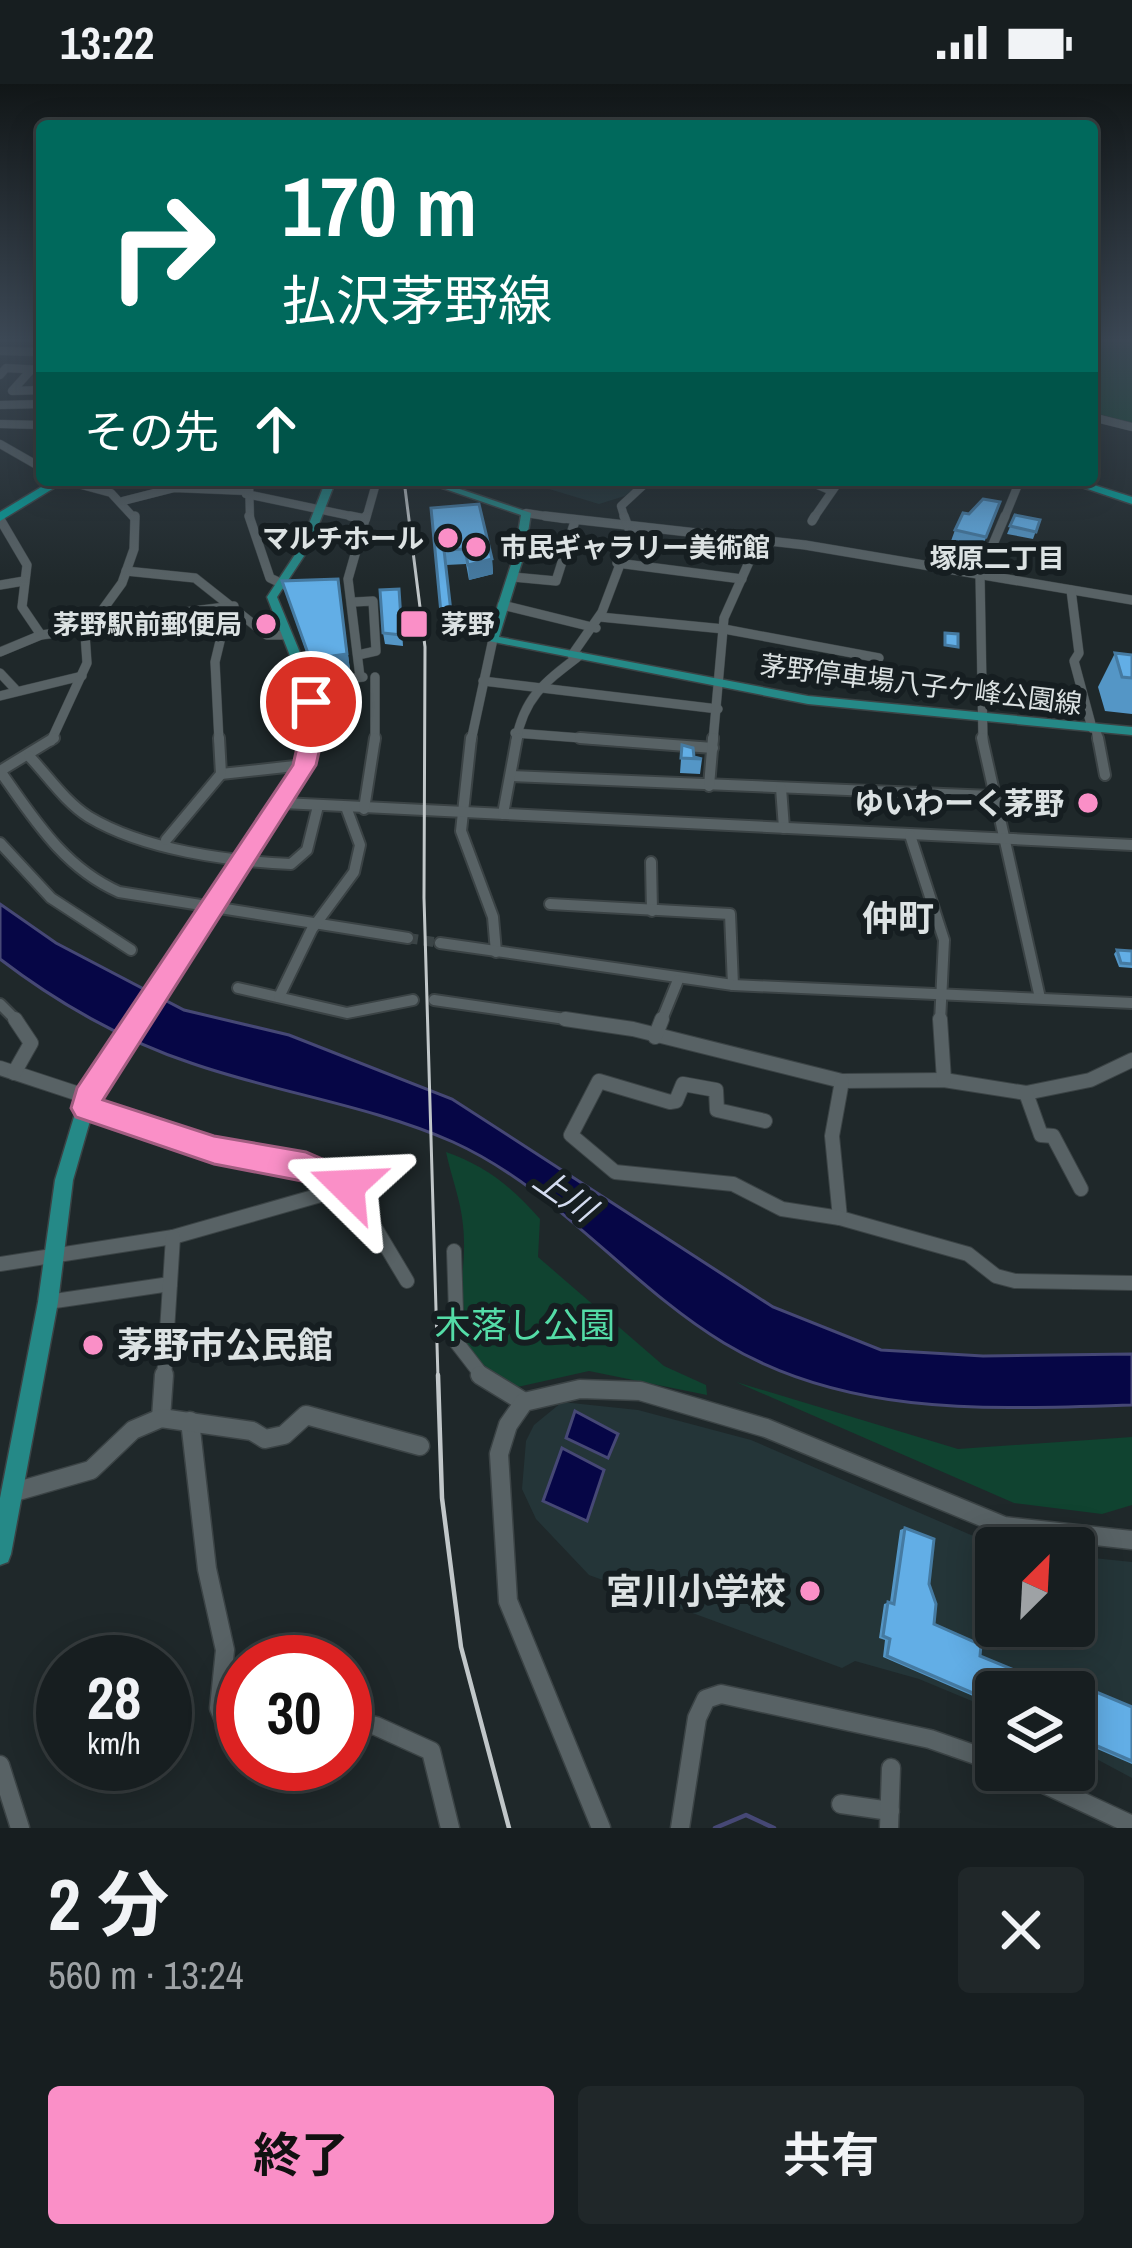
<!DOCTYPE html>
<html lang="ja">
<meta charset="utf-8">
<style>
:root{--surface:#171e20;--page:#202729;--text:#f1f3f6;--muted:#9ea2a5;--line:#363c3e;--accent:#fa8fc7}
body{margin:0;font-family:"Archivo Narrow","Noto Sans JP",sans-serif;background:var(--page);color:var(--text);height:100vh;display:flex;flex-direction:column;font-size:45px;white-space:nowrap}
*{box-sizing:border-box;margin:0}
p{font-size:39px;color:var(--muted)}
.icon{flex:none;width:66px;height:66px;fill:none;stroke:currentColor;stroke-width:2;stroke-linecap:round;stroke-linejoin:round}
.map{position:relative;height:1744px;overflow:hidden}
.panel{display:flex;flex-direction:column;background:var(--surface);flex:1}
.panel>*{flex:none}
.banner{position:absolute;left:36px;top:36px;width:1062px;height:366px;border-radius:12px;box-shadow:0 6px 30px #0003,0 0 0 3px var(--line);background:#00695c;color:#fff;overflow:hidden}
.needle{width:78px;rotate:24deg}
.controls{position:absolute;left:975px;top:1443px;display:grid;gap:24px}
.controls a{display:grid;place-items:center;width:120px;height:120px;border-radius:12px;background:var(--surface);box-shadow:0 6px 30px #0003,0 0 0 3px var(--line);font-size:60px}
.speed{position:absolute;left:36px;top:1551px;display:flex;gap:24px;font-size:60px;font-weight:700;text-align:center}
.speed>*{display:grid;place-content:center;width:156px;height:156px;border-radius:50%;background:var(--surface);box-shadow:0 6px 30px #0003,0 0 0 3px var(--line);line-height:1}
.speed small{font-size:30px;font-weight:400}
.speed .limit{border:18px solid #d22;background:#fff;color:#111}
.pin{position:absolute;display:grid;place-items:center;width:102px;height:102px;color:#fff;margin:-51px;border:6px solid #fff;border-radius:50%;box-shadow:0 3px 12px #0007}
.me{position:absolute;width:132px;margin:-66px;rotate:291deg;stroke-linejoin:round;filter:drop-shadow(0 0 9px #0008)}
.turn{display:flex;align-items:center;gap:42px;height:252px;padding:0 48px;font-size:54px}
.turn .icon{width:156px;height:156px;stroke-width:2.5}
.turn b{display:block;font-size:84px;line-height:102px}
.then{display:flex;align-items:center;height:114px;padding:0 48px;background:#0003;gap:24px;font-size:45px}
.round{display:grid;place-items:center;flex:none;width:126px;height:126px;border-radius:12px;background:var(--page)}
.headline{display:flex;align-items:center;justify-content:space-between;height:204px;padding:0 48px}
h1{font-size:72px;font-weight:700;line-height:90px}
.cta{display:flex;gap:24px;margin-top:auto;padding:24px 48px}
.cta a{flex:1;height:138px;border-radius:12px;background:var(--accent);color:#111;font-size:48px;font-weight:700;line-height:138px;text-align:center}
.cta a+a{background:var(--page);color:var(--text)}
.status{display:flex;justify-content:space-between;align-items:center;height:84px;padding:0 60px;background:var(--surface);direction:ltr}
.status svg{height:33px;fill:currentColor}
.map>svg:first-child{display:block}
.built{fill:#243538}
.green{fill:#104330}
.water{fill:#060646;stroke:#464875;stroke-width:3}
.lines{fill:none;stroke-linecap:round;stroke-linejoin:round}
.stream{stroke:#464875;stroke-width:4.5}
.minor-tunnel{stroke:#3b4446;stroke-width:10;stroke-dasharray:10 6;stroke-linecap:butt}
.minor-far4-casing{stroke:#3b4345;stroke-width:9}
.minor-far3-casing{stroke:#3b4345;stroke-width:10}
.minor-far2-casing{stroke:#3b4345;stroke-width:14}
.minor-far1-casing{stroke:#3b4345;stroke-width:16}
.minor-casing{stroke:#3b4345;stroke-width:21}
.major-casing{stroke:#3b4345;stroke-width:3}
.highway-casing{stroke:#3b4345;stroke-width:3}
.minor-far4{stroke:#586265;stroke-width:8}
.minor-far3{stroke:#586265;stroke-width:9}
.minor-far2{stroke:#586265;stroke-width:10}
.minor-far1{stroke:#586265;stroke-width:14}
.minor{stroke:#586265;stroke-width:18}
.major{fill:#258987;fill-rule:evenodd}
.highway{fill:#03a39d;fill-rule:evenodd}
.rail-far1{stroke:#c1c7c9;stroke-width:3}
.rail{stroke:#c1c7c9;stroke-width:4.5}
.wall{fill:#5496c6}
.shaded-wall{fill:#457aa1}
.building{fill:#62aee6;stroke:#457aa1;stroke-width:3}
.route{fill:#fa8fc7;stroke:#a25d81;stroke-width:3}
.poi-dot{fill:#fa8fc7;stroke:#161e21;stroke-width:4.5}
.labels{text-anchor:middle;dominant-baseline:central;stroke-width:12;stroke-linejoin:round;paint-order:stroke}
.far-poi-label{font-size:27px;font-weight:bold;fill:#dce2e3;stroke:#161e21;text-anchor:end}
.far-neighbourhood-label{font-size:27px;font-weight:bold;fill:#dce2e3;stroke:#161e21}
.far-street-label{font-size:27px;fill:#dce2e3;stroke:#161e21}
.poi-label{font-size:30px;font-weight:bold;fill:#dce2e3;stroke:#161e21;text-anchor:end}
.water-label{font-size:33px;font-style:italic;fill:#d3dbef;stroke:#161e21}
.quarter-label{font-size:36px;font-weight:bold;fill:#dce2e3;stroke:#161e21}
.near-park-label{font-size:36px;fill:#54dca7;stroke:#161e21}
.near-poi-label{font-size:36px;font-weight:bold;fill:#dce2e3;stroke:#161e21;text-anchor:start}
</style>
<div class="status"><b>13:22</b><svg viewBox="0 0 49 12"><path d="M0 12V9h3v3zM5 12V6h3v6zM10 12V3h3v9zM15 12V0h3v12zM26 1h20v11H26zM47 4h2v5h-2z"/></svg></div>
<div class="map">
<svg width="1132" height="1744" viewBox="0 0 1132 1744">
<rect width="100%" height="100%" fill="#1f282a"/>
<g class="built">
<path d="M519,396H645L625,412L599,420Z"/>
<path d="M562,1318L638,1326L751,1356L971,1451L1014,1464H996V1542H1074V1472L1132,1478V1694L1074,1663V1608H996V1627L919,1595L855,1577L842,1584L589,1491L536,1435L522,1405L526,1357L534,1341Z"/>
</g>
<g class="green">
<path d="M1092,258H1132V339L1092,328Z"/>
<path d="M446,1068C486,1082 512,1103 540,1135L538,1173L664,1282L706,1301L707,1311L589,1287L513,1304C428,1256 471,1217 463,1141C461,1117 451,1092 446,1068Z"/>
<path d="M736,1298L958,1365L1132,1353V1421L1102,1430L1014,1419Z"/>
</g>
<g class="water">
<path d="M0,820L56,859L184,926L289,951L452,1015L773,1223L881,1266L983,1272L1132,1270V1321C993,1325 848,1334 724,1259C628,1201 557,1105 453,1058C369,1021 277,1009 191,979C124,957 56,918 0,875Z"/>
<path d="M575,1327L618,1350L608,1374L566,1354Z"/>
<path d="M562,1364L604,1386L587,1437L543,1417Z"/>
</g>
<g class="lines">
<path class="stream" d="M715,1744L746,1731L774,1744"/>
<path class="minor-tunnel" d="M408,854L440,859"/>
<g class="minor-far4-casing">
<g id="minor-far4">
<path d="M0,267L42,268"/>
<path d="M31,286L12,307L42,306"/>
<path d="M0,291L6,284L42,286"/>
<path d="M0,321L42,320"/>
<path d="M1092,333L1132,343"/>
<path d="M0,340L42,341"/>
<path d="M0,360L42,384"/>
<path d="M63,396L111,409L135,435"/>
<path d="M249,396L250,435"/>
<path d="M806,396L832,407"/>
<path d="M246,410L365,435"/>
<path d="M123,417L174,404L246,407"/>
<path d="M526,429L564,435"/>
<path d="M366,435L377,396"/>
<path d="M625,435L621,422L649,396"/>
<path d="M813,435L840,396"/>
<path d="M1004,435L1020,396"/>
</g>
</g>
<g class="minor-far3-casing">
<g id="minor-far3">
<path d="M249,432L270,494L289,503"/>
<path d="M350,432L365,435"/>
<path d="M545,432L805,461L1132,516"/>
<path d="M624,432L629,445"/>
<path d="M0,435L27,481L22,523L41,551"/>
<path d="M812,437L815,432"/>
<path d="M617,479L742,495"/>
<path d="M126,487L195,494L267,551H285"/>
<path d="M513,493L556,497L575,437"/>
<path d="M0,501L24,497"/>
<path d="M1071,506L1079,569L1074,577L1092,644"/>
<path d="M354,518L373,517L376,567L358,571"/>
<path d="M502,521L596,544"/>
<path d="M600,533L724,545L879,574"/>
<path d="M94,539L234,522"/>
<path d="M0,568L41,551L87,545"/>
<path d="M572,571L602,528L633,446"/>
<path d="M0,589L15,605"/>
<path d="M360,593L348,495L366,432"/>
<path d="M375,593V657"/>
<path d="M483,597L718,625"/>
<path d="M307,600L363,593"/>
<path d="M0,612L82,592"/>
<path d="M1096,644L1098,657"/>
<path d="M515,649L620,657"/>
<path d="M51,657L87,579L85,550L122,499L134,465L135,432"/>
<path d="M219,657L215,578L228,524"/>
<path d="M471,657L493,555"/>
<path d="M516,657C524,613 545,598 579,572"/>
<path d="M713,657L724,534L758,458"/>
<path d="M983,657L980,491L1005,432"/>
</g>
</g>
<g class="minor-far2-casing">
<g id="minor-far2">
<path d="M54,654L0,687C34,735 63,783 119,808L408,854"/>
<path d="M471,654L461,747L493,833L496,868"/>
<path d="M580,654L713,664"/>
<path d="M982,654L1040,914"/>
<path d="M1098,654L1105,691"/>
<path d="M29,672C48,692 65,718 89,733C144,766 228,777 291,780L307,766L318,722"/>
<path d="M221,690L304,681"/>
<path d="M511,692L992,712"/>
<path d="M709,702L713,654"/>
<path d="M781,704L784,744"/>
<path d="M283,719L1132,761"/>
<path d="M364,725L375,654"/>
<path d="M503,730L517,654"/>
<path d="M910,751L944,856L940,938"/>
<path d="M166,756L221,690L219,654"/>
<path d="M0,759L51,814L131,866"/>
<path d="M651,778L652,827"/>
<path d="M550,820L730,830L733,901"/>
<path d="M440,859L733,901L1132,919"/>
<path d="M238,904L347,929L413,916"/>
<path d="M279,913L312,845L354,788L360,761L346,723"/>
<path d="M434,916L586,938"/>
<path d="M0,920L18,938"/>
<path d="M661,938L678,896"/>
</g>
</g>
<g class="minor-far1-casing">
<g id="minor-far1">
<path d="M565,935L633,945L842,997L944,996L1026,1009L1090,996L1132,976"/>
<path d="M940,935L944,996"/>
<path d="M655,953L662,935"/>
<path d="M0,984L88,1013"/>
<path d="M14,989L31,959L15,935"/>
<path d="M842,997L832,1052L840,1134L968,1170L996,1192L1015,1197L1132,1199"/>
<path d="M1026,1009L1041,1051L1053,1052L1081,1105"/>
<path d="M86,1024L214,1066L306,1083L338,1097L355,1110L407,1197"/>
<path d="M765,1037L717,1026L716,1006L683,1000L676,1017L670,1018L599,997L571,1051L615,1088L733,1100L782,1125L840,1134"/>
<path d="M454,1167L457,1259L484,1294"/>
<path d="M0,1180L173,1153L324,1110L338,1097"/>
<path d="M48,1218L170,1200"/>
<path d="M164,1294L173,1153"/>
</g>
</g>
<g class="minor-casing">
<g id="minor">
<path d="M480,1291L524,1318"/>
<path d="M161,1334L164,1291"/>
<path d="M190,1337L207,1485L225,1566L219,1624L232,1655L243,1662"/>
<path d="M11,1409L91,1386L133,1346L161,1334L252,1347L265,1355L284,1351L306,1331L420,1362"/>
<path d="M345,1636L376,1642L431,1667L450,1744"/>
<path d="M0,1681L20,1744"/>
<path d="M1014,1686L1132,1741"/>
<path d="M841,1720L890,1727"/>
<path d="M601,1744L508,1517L499,1370L508,1341L524,1318L580,1305L640,1307L766,1344L1004,1442L1132,1456"/>
<path d="M680,1744L697,1634L706,1615L721,1610L930,1655L996,1678"/>
<path d="M889,1744L891,1684"/>
</g>
</g>
<g class="major-casing">
<g id="major">
<path d="M326,396H336L310,463L277,513L315,605L319,632L314,669L227,818L96,1016L73,1096L58,1218L11,1470L8,1478L0,1481V1414L38,1218L55,1096L80,1013L217,810L302,669L307,632L303,605L267,513L300,463Z"/>
<path d="M419,396H433L531,429L525,468L499,553L808,612L1132,643V651L808,620L489,557L487,555L515,468L521,431Z"/>
</g>
</g>
<g class="highway-casing">
<g id="highway">
<path d="M53,396H67L0,437V428Z"/>
<path d="M1061,396H1078L1132,413V420Z"/>
</g>
</g>
<use href="#minor-far4" class="minor-far4"/>
<use href="#minor-far3" class="minor-far3"/>
<use href="#minor-far2" class="minor-far2"/>
<use href="#minor-far1" class="minor-far1"/>
<use href="#minor" class="minor"/>
<use href="#major" class="major"/>
<use href="#highway" class="highway"/>
<path class="rail-far1" d="M404,396L425,563L424,814L438,1294"/>
<path class="rail" d="M438,1291L442,1414L461,1563L509,1744"/>
</g>
<g class="wall">
<path d="M1000,418L982,464L951,457L955,446L969,430Z"/>
<path d="M431,424L492,475L493,490L469,496L466,480L446,481L453,544H442Z"/>
<path d="M1015,431L1040,436L1033,455L1007,450Z"/>
<path d="M338,495L350,586L314,590L282,497Z"/>
<path d="M400,516L403,562L385,560L383,549Z"/>
<path d="M1115,569L1132,571V630L1105,627L1098,603Z"/>
<path d="M682,661L694,673L702,675L700,690L680,689Z"/>
<path d="M1117,866L1132,867V884L1119,883L1114,870Z"/>
<path d="M905,1444L929,1500L934,1540L980,1572L996,1608V1622L883,1573L885,1556L879,1554L884,1520L890,1518L900,1446Z"/>
<path d="M1077,1600L1132,1623V1680L1074,1655V1608H1069V1601Z"/>
</g>
<g class="shaded-wall">
<path d="M492,475L493,490L469,496L468,481Z"/>
<path d="M338,495L350,586L314,590L310,575Z"/>
</g>
<g class="building">
<path d="M983,415L1000,418L986,453L955,446L963,429L969,430Z"/>
<path d="M479,420L492,475L468,481L465,465L444,466L451,528L441,529L431,424Z"/>
<path d="M1015,431L1040,436L1036,448L1010,442Z"/>
<path d="M338,495L347,570L310,575L282,497Z"/>
<path d="M399,505L402,551L383,549L380,506Z"/>
<path d="M945,549L958,550V563L945,561Z"/>
<path d="M1115,569L1132,571V594L1122,593Z"/>
<path d="M682,661L693,664L694,673L702,675L681,674Z"/>
<path d="M1117,866L1132,867V880L1121,879Z"/>
<path d="M905,1444L934,1455L929,1500L936,1520L934,1540L981,1561L980,1572L1067,1608H996V1619L887,1572L890,1555L883,1552L888,1518L894,1520Z"/>
<path d="M1077,1600L1132,1623V1677L1074,1652V1611L1076,1612Z"/>
</g>
<linearGradient id="sky" x2="0" y2="1"><stop stop-color="#111617"/><stop offset="0.51" stop-color="#3c4855"/><stop offset="1" stop-color="#3c4855" stop-opacity="0"/></linearGradient>
<rect width="1132" height="502" fill="url(#sky)"/>
<path class="route" d="M311,611L322,618L324,646L316,681L103,1016L214,1052L306,1068L359,1091L364,1102L359,1112L347,1117L302,1097L214,1080L76,1033L71,1024L77,1004L293,681L301,646L300,618Z"/>
<g class="poi-dot">
<circle cx="448" cy="454" r="12"/>
<circle cx="476" cy="463" r="12"/>
<circle cx="266" cy="540" r="12"/>
<rect x="399" y="525" width="30" height="30" rx="6"/>
<circle cx="1088" cy="719" r="12"/>
<circle cx="93" cy="1261" r="12"/>
<circle cx="810" cy="1507" r="12"/>
</g>
<g class="labels">
<g class="far-poi-label">
<text x="424" y="454">マルチホール</text>
<text x="500" y="463" text-anchor="start">市民ギャラリー美術館</text>
<text x="242" y="540">茅野駅前郵便局</text>
<text x="441" y="540" text-anchor="start">茅野</text>
</g>
<g class="far-neighbourhood-label">
<text x="997" y="474">塚原二丁目</text>
</g>
<g class="far-street-label">
<text transform="translate(921 600) rotate(7)">茅野停車場八子ケ峰公園線</text>
</g>
<g class="poi-label">
<text x="1064" y="719">ゆいわーく茅野</text>
</g>
<g class="water-label">
<text transform="translate(565 1110) rotate(35)">上川</text>
</g>
<g class="quarter-label">
<text x="898" y="834">仲町</text>
</g>
<g class="near-park-label">
<text x="525" y="1241">木落し公園</text>
</g>
<g class="near-poi-label">
<text x="117" y="1261">茅野市公民館</text>
<text x="786" y="1507" text-anchor="end">宮川小学校</text>
</g>
</g>
</svg>
<div class="controls">
<a><svg class="needle" viewBox="-14 -14 28 28"><path d="M0-13l5 13h-10z" fill="#e53935"/><path d="M0 13l5-13h-10z" fill="#9ea2a5"/></svg></a>
<a><svg class="icon" aria-label="layers" viewBox="0 0 24 24"><path d="M12 4l9 5-9 5-9-5zM3 14l9 5 9-5"/></svg></a>
</div>
<div class="speed"><div>28<small>km/h</small></div><div class="limit">30</div></div>
<div class="pin" style="left:311px;top:618px;background:#d93025"><svg class="icon" aria-label="arrive" viewBox="0 0 24 24"><path d="M6 21V4h12l-3 4 3 4H6"/></svg></div>
<svg class="me" style="left:347px;top:1102px" viewBox="-20 -20 40 40"><path d="M0-17L14 15 0 8-14 15z" fill="#fa8fc7" stroke="#fff" stroke-width="4"/></svg>
<div class="banner">
<div class="turn"><svg class="icon" aria-label="right" viewBox="0 0 24 24"><path d="M7 20v-9h11M14 6l5 5-5 5"/></svg><div><b>170 m</b>払沢茅野線</div></div>
<div class="then">その先<svg class="icon" aria-label="ahead" viewBox="0 0 24 24"><path d="M12 20V5M6 11l6-6 6 6"/></svg></div>
</div>
</div>
<section class="panel">
<div class="headline"><div><h1>2 分</h1><p>560 m · 13:24</p></div><a class="round"><svg class="icon" aria-label="close" viewBox="0 0 24 24"><path d="M6 6l12 12M18 6L6 18"/></svg></a></div>
<div class="cta"><a>終了</a><a>共有</a></div>
</section>
